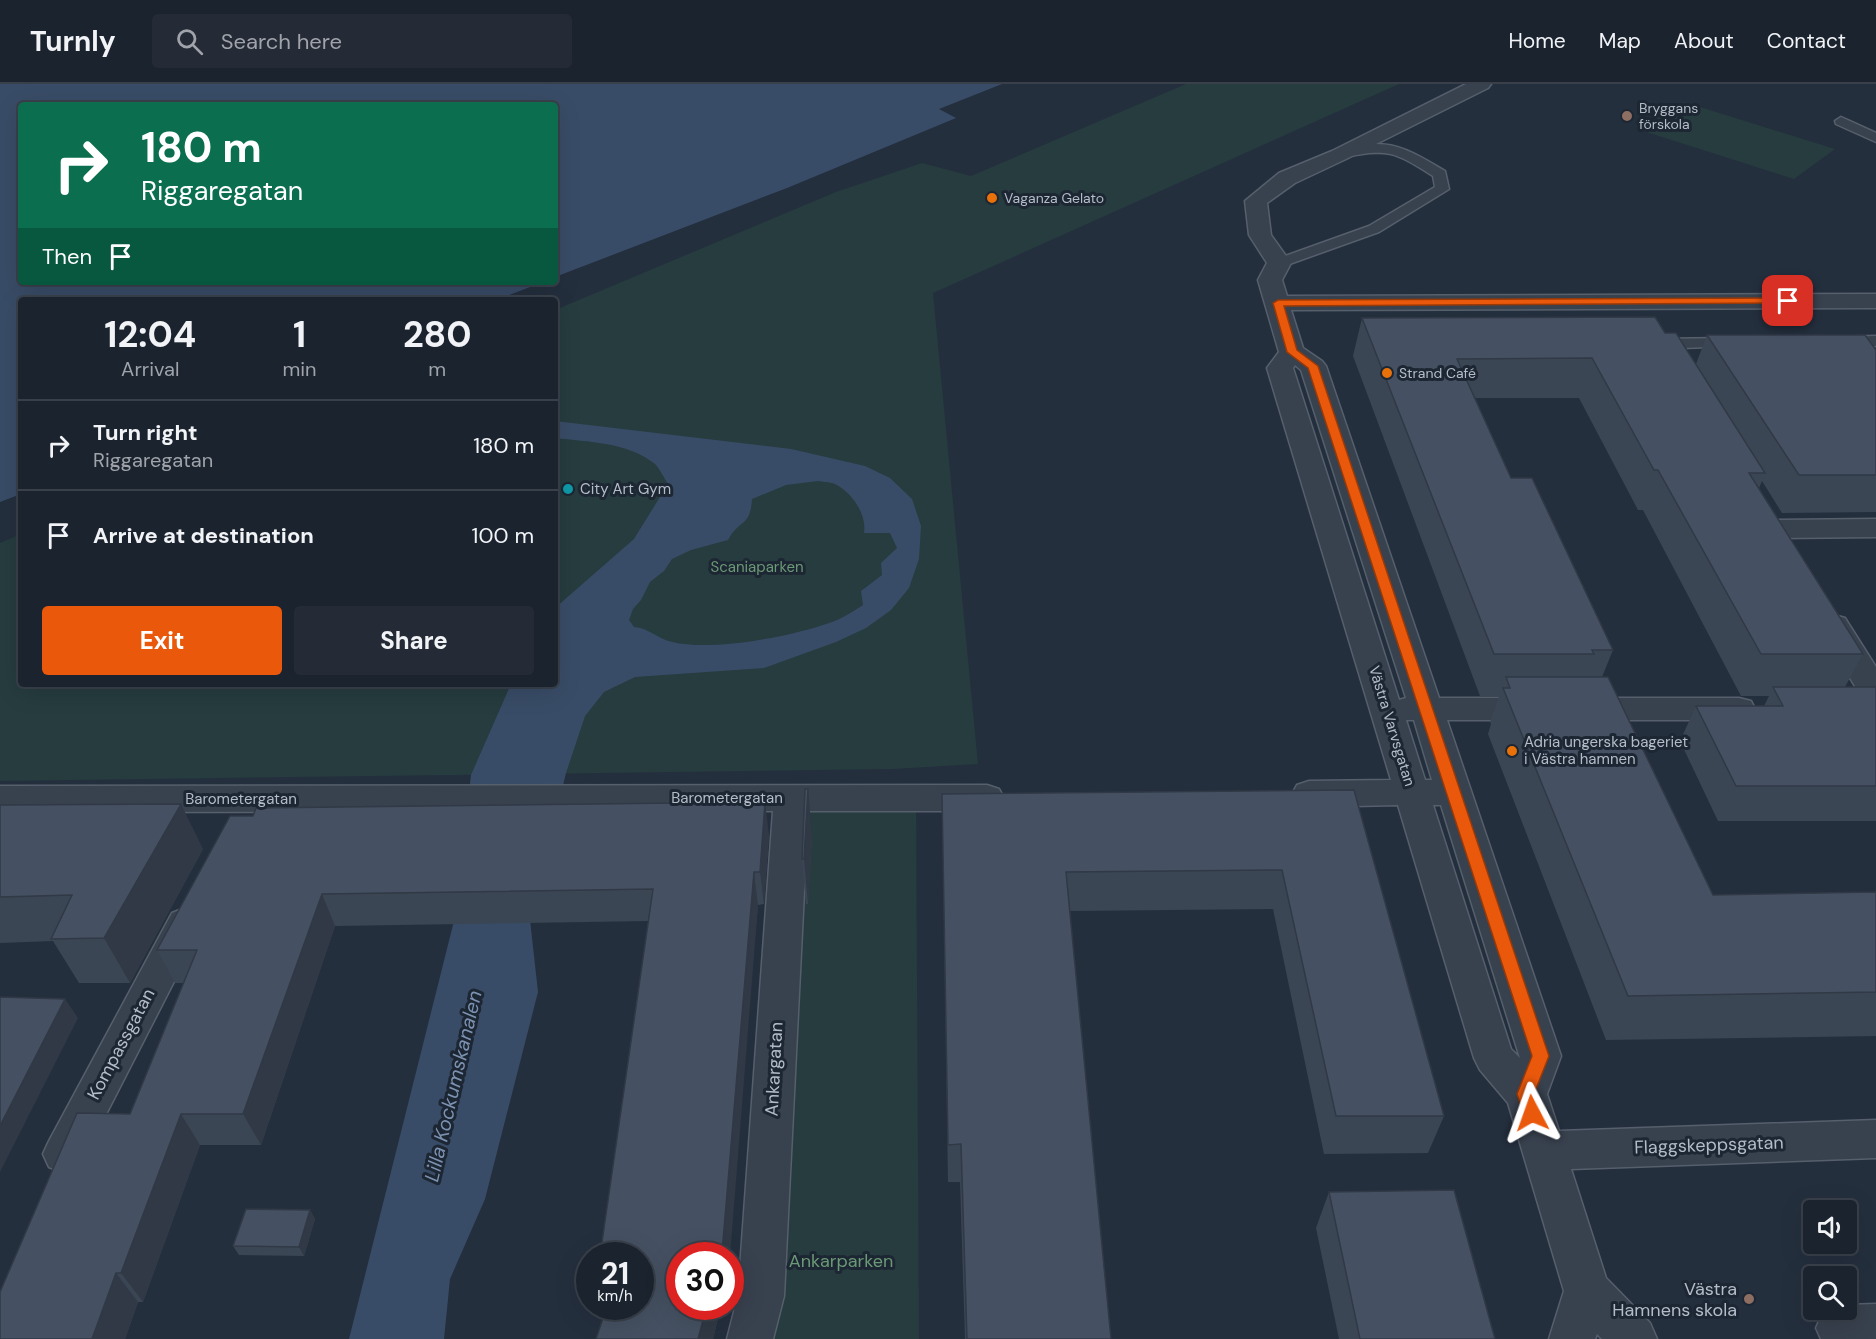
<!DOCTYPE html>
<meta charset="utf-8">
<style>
:root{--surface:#1b232e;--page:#242b36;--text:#f1f3f6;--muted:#a0a4aa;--line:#39404a;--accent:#ea580c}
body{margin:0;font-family:"DM Sans",sans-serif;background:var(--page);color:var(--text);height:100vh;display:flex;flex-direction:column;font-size:22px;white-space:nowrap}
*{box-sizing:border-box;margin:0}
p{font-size:20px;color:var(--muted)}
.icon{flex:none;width:33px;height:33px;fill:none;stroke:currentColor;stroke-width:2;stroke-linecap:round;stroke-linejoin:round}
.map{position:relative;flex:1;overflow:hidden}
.side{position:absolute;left:18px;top:213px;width:540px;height:390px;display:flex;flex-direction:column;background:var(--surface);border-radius:6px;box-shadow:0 6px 24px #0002,0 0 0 2px var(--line)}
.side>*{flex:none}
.top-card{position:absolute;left:18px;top:18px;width:540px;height:183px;border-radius:6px;box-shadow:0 6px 24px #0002,0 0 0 2px var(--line);background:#0b6e4f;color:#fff;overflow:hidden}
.buttons{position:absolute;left:1803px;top:1116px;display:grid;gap:12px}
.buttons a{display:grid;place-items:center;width:54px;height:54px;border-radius:6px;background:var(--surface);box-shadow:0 6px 24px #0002,0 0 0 2px var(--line);font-size:30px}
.speed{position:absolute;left:576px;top:1158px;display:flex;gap:12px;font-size:30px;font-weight:700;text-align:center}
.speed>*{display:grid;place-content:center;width:78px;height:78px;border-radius:50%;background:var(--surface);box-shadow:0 6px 24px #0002,0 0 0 2px var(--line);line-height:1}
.speed small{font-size:15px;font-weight:400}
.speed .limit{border:9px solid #d22;background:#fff;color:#111}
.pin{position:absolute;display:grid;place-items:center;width:51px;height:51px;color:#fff;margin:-26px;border-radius:12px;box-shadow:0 3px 9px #0006}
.me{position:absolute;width:66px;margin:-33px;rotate:356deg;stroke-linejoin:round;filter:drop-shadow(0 0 4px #0008)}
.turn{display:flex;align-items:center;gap:21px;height:126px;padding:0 24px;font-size:27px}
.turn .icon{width:78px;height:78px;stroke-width:2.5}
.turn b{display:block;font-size:42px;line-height:51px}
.then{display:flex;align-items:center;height:57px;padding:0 24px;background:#0003;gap:12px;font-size:22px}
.eta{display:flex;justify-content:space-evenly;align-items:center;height:102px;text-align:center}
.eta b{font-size:36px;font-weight:700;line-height:42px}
.primary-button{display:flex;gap:12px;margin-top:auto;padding:12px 24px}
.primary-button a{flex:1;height:69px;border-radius:6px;background:var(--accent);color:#fff;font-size:24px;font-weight:700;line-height:69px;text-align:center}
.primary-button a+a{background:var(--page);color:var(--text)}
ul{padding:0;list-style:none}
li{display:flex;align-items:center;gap:18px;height:90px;padding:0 24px;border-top:2px solid var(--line)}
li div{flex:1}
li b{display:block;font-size:22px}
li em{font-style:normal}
header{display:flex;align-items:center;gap:36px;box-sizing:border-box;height:84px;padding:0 30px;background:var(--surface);border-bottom:2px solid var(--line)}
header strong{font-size:28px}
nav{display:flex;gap:33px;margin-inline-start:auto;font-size:21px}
.search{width:420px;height:54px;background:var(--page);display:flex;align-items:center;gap:15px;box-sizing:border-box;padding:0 21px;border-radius:6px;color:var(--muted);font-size:22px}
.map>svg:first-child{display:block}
.green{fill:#263c3f}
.water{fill:#394c67;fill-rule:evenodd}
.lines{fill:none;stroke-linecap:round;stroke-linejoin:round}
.lane-casing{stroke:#565f6c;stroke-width:3}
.street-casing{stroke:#565f6c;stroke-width:3}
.lane{fill:#38414e;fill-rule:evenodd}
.street{fill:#38414e;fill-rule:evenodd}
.wall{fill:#3b4654}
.shaded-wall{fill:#303945}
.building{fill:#455162;stroke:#303945;stroke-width:1.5}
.route{fill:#ea580c;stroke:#983908;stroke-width:1.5}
.education-dot{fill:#8d6e63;stroke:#1d2633;stroke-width:2}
.food-dot{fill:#e8710a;stroke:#1d2633;stroke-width:2}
.culture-dot{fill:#0f9aa8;stroke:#1d2633;stroke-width:2}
.labels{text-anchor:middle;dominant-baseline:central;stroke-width:6;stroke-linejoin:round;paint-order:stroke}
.far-poi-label{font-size:14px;fill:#b4bcc9;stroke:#1d2633;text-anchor:start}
.poi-label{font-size:15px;fill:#b4bcc9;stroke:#1d2633;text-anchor:start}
.park-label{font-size:15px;fill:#6b9a76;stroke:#1d2633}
.street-label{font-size:15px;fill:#b4bcc9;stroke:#1d2633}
.near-street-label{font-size:18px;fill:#b4bcc9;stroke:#1d2633}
.near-park-label{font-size:18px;fill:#6b9a76;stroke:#1d2633}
.near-poi-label{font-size:18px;fill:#b4bcc9;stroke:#1d2633;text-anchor:end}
.near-water-label{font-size:20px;font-style:italic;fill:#7c92b1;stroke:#1d2633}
</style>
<header>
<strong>Turnly</strong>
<div class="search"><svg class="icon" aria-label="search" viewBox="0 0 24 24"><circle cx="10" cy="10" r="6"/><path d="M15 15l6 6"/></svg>Search here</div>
<nav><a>Home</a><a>Map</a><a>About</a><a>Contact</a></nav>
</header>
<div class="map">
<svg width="1876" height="1255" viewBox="0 0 1876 1255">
<rect width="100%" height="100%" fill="#242f3e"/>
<g class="green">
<path d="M1186,0H1399L933,209L978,680L893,685L0,697V459L21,450V600H555V226L836,108L922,79L971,92Z"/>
<path d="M1684,18L1835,65L1794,95L1637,45Z"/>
<path d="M791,714H916L919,1255H750Z"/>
</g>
<g class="water">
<path d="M0,0H1002L939,25L956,34L787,104L555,193V21H21V198H543L496,216H21V410L0,418Z"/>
<path d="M555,337L791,365L865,382L890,394L912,415L921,442L919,475L909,504L891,526L866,544L836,558L764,584L635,593L604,608L585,632L566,689L530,836L538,908L485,1115L450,1195L444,1255H349L454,837L471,691L511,600H555V524L634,455L668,400C664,394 660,385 655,380C628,358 588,358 555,354ZM818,397C824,398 832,398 837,401C853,410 867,431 864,449H890L897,464L881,479L882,491L861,507L863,521C854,527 844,533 835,537C795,552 713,568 672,558C658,555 649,544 634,543L629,536L633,525L641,516L650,498L664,487L672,475L691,466L728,456C740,434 750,444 752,415L786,401Z"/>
</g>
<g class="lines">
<g class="lane-casing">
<g id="lane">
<path d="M1841,33L1876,49V58L1836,40L1835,37Z"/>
<path d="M1373,60C1401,59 1421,73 1445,87L1449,105L1379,148L1284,182H1274L1272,179L1274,176L1369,142L1435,103L1433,92C1394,67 1387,64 1341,74L1334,70L1336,67Z"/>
<path d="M1876,252V262L1841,263L1833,258L1841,253Z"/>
<path d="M1731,254L1739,259L1737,262L1655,265L1647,260L1655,255Z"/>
</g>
</g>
<g class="street-casing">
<g id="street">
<path d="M1466,0H1491L1488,4L1346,75L1295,99L1267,119L1271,151L1291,179L1282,196L1287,212L1876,210V224L1291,226L1303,264L1322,277L1326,282L1439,614H1739L1751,617L1755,625L1751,633L1739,636H1447L1561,972L1547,1010L1559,1047L1876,1036V1074L1571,1085L1606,1194L1650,1239L1657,1255H1602L1597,1250L1595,1255H1549L1564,1207L1508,1019L1480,986L1474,974L1398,721L1309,723L1297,719L1292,710L1297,701L1309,697L1391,696L1267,284L1279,268L1258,196L1267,179L1249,151L1245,117L1279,89L1332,67ZM1295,281L1301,286L1406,614L1399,616L1293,284ZM1406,636H1414L1432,696H1425ZM1433,721H1441L1520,974L1511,965Z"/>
<path d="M1876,435V453L1775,454L1765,451L1760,445L1765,439L1775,436Z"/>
<path d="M1834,531L1845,534L1876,583V620L1864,617L1818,541L1823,534Z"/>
<path d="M987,701L999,705L1004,714L999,723L987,727H808L784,1212L773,1255H727L738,1212L773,727L0,728V702Z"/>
<path d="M185,824L198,829L204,839L79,1083L64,1089L49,1083L43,1070L49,1057L172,829Z"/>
<path d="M1876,1220V1255H1821L1816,1244L1823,1228L1829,1226H1846V1221Z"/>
</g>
</g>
<use href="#lane" class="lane"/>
<use href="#street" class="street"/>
</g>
<g class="wall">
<path d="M1362,234L1665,249L1696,280L1707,251L1876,266V428L1782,429L1762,397L1759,404L1863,570L1845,603L1876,604V737H1718L1680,657L1696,622H1764L1769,612H1741L1643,426H1638L1579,314H1475L1511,394L1613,566L1602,593L1713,811L1876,808V952L1606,956L1488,650L1491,640L1490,638L1499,612H1480L1353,272Z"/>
<path d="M1354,706L1444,1032L1428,1069L1324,1070L1273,825L1070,827L1111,1255H965L960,1098H948L942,710Z"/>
<path d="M0,721L203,765L130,899H79L53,857L0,859Z"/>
<path d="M230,732L769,751L764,820L758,821L721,1222L713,1255H596L640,1222L648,837L335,842L261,1061H200L143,1218H138L125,1255H0L130,1030L184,899H175L157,866Z"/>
<path d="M812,751L808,820H806L802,775Z"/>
<path d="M1329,1108L1495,1255H1339L1316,1144Z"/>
<path d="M310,1126L315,1135L304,1172L239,1171L233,1162Z"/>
</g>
<g class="shaded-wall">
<path d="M808,705L812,751L808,820L804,775Z"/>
<path d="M765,718L769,751L764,820L760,788Z"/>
<path d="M181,720L203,765L130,899L104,854Z"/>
<path d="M754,788L758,821L730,1172H721Z"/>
<path d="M322,810L335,842L261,1061L243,1030Z"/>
<path d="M65,915L78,934L0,1088V1042Z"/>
<path d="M181,1030L200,1061L143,1218L121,1189Z"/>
<path d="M310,1126L315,1135L304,1172L299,1163Z"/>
<path d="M116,1189L138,1218L125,1255H92Z"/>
<path d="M707,1222H721L713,1255H698Z"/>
</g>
<g class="building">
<path d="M1655,233L1665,249H1676L1765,389H1749L1863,570H1761L1658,386H1654L1592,274L1457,275L1511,394H1532L1613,566H1592L1594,570H1494L1362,234Z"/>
<path d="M1707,251H1865L1876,266V391H1799Z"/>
<path d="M1506,593H1608L1713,811L1876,808V908L1628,912L1503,604H1510Z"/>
<path d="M1773,603H1876V702H1736L1696,622H1783Z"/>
<path d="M805,705H808L804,775H802Z"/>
<path d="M1354,706L1444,1032H1336L1282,786L1066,788L1111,1255H967L961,1060L948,1061L942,710Z"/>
<path d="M765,718L760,788H754L722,1169L721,1172H680V1222H707L698,1255H596L607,1222H640V1172H600L653,805L322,810L243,1030H181L121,1189H116L92,1255H0V1208L77,1029L130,1030L197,866H157L230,732H253L256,724Z"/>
<path d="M181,720L104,854L51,855L72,811L0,813V721Z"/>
<path d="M0,913L65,915L0,1042Z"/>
<path d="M1454,1106L1495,1255H1360L1329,1108Z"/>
<path d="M246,1125L310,1126L299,1163L233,1162Z"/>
</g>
<path class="route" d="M1788,214L1793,217L1792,219L1284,222L1297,266L1318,282L1549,972L1534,1010L1540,1029L1538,1034L1532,1037L1525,1034L1517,1010L1532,972L1308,284L1287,268L1273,219L1278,216Z"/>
<g class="education-dot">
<circle cx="1627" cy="32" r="6"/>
<circle cx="1749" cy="1215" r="6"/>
</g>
<g class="food-dot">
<circle cx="992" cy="114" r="6"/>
<circle cx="1387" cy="289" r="6"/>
<circle cx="1512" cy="667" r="6"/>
</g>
<circle class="culture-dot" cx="568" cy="405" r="6"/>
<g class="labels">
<g class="far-poi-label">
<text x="1639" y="24">Bryggans<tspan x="1639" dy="16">förskola</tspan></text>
<text x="1004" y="114">Vaganza Gelato</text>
<text x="1399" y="289">Strand Café</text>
</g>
<g class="poi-label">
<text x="580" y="405">City Art Gym</text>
<text x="1524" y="658">Adria ungerska bageriet<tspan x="1524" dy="17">i Västra hamnen</tspan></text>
</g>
<g class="park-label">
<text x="757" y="483">Scaniaparken</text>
</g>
<g class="street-label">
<text transform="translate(1392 642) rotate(73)">Västra Varvsgatan</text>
<text x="727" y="714">Barometergatan</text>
<text x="241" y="715">Barometergatan</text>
</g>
<g class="near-street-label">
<text transform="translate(121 960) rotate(-62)">Kompassgatan</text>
<text transform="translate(774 985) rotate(-87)">Ankargatan</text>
<text transform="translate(1709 1061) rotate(-2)">Flaggskeppsgatan</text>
</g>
<g class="near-park-label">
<text x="841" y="1177">Ankarparken</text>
</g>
<g class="near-poi-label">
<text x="1737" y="1205">Västra<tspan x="1737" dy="21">Hamnens skola</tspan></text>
</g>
<g class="near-water-label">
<text transform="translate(453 1002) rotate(-77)">Lilla Kockumskanalen</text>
</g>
</g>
</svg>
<div class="buttons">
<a><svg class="icon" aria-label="sound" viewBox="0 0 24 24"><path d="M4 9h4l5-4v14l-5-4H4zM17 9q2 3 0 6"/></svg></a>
<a><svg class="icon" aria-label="search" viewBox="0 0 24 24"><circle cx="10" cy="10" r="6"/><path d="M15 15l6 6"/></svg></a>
</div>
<div class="speed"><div>21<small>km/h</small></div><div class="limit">30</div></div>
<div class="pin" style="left:1788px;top:217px;background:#d93025"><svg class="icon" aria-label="arrive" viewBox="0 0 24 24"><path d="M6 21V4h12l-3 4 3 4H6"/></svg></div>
<svg class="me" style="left:1532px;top:1029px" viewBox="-20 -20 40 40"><path d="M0-17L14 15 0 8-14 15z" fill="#ea580c" stroke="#fff" stroke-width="4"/></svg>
<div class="top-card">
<div class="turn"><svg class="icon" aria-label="right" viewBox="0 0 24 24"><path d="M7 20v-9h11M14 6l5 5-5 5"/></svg><div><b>180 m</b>Riggaregatan</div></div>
<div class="then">Then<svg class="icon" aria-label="arrive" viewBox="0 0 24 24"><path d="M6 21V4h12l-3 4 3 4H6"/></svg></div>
</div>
<section class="side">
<div class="eta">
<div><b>12:04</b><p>Arrival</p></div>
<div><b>1</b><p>min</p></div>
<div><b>280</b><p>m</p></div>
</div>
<ul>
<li><svg class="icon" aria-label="right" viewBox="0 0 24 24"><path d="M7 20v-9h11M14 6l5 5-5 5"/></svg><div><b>Turn right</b><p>Riggaregatan</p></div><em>180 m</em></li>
<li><svg class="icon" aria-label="arrive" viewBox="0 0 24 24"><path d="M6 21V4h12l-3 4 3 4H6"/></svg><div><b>Arrive at destination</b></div><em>100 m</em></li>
</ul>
<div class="primary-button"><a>Exit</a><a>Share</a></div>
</section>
</div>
